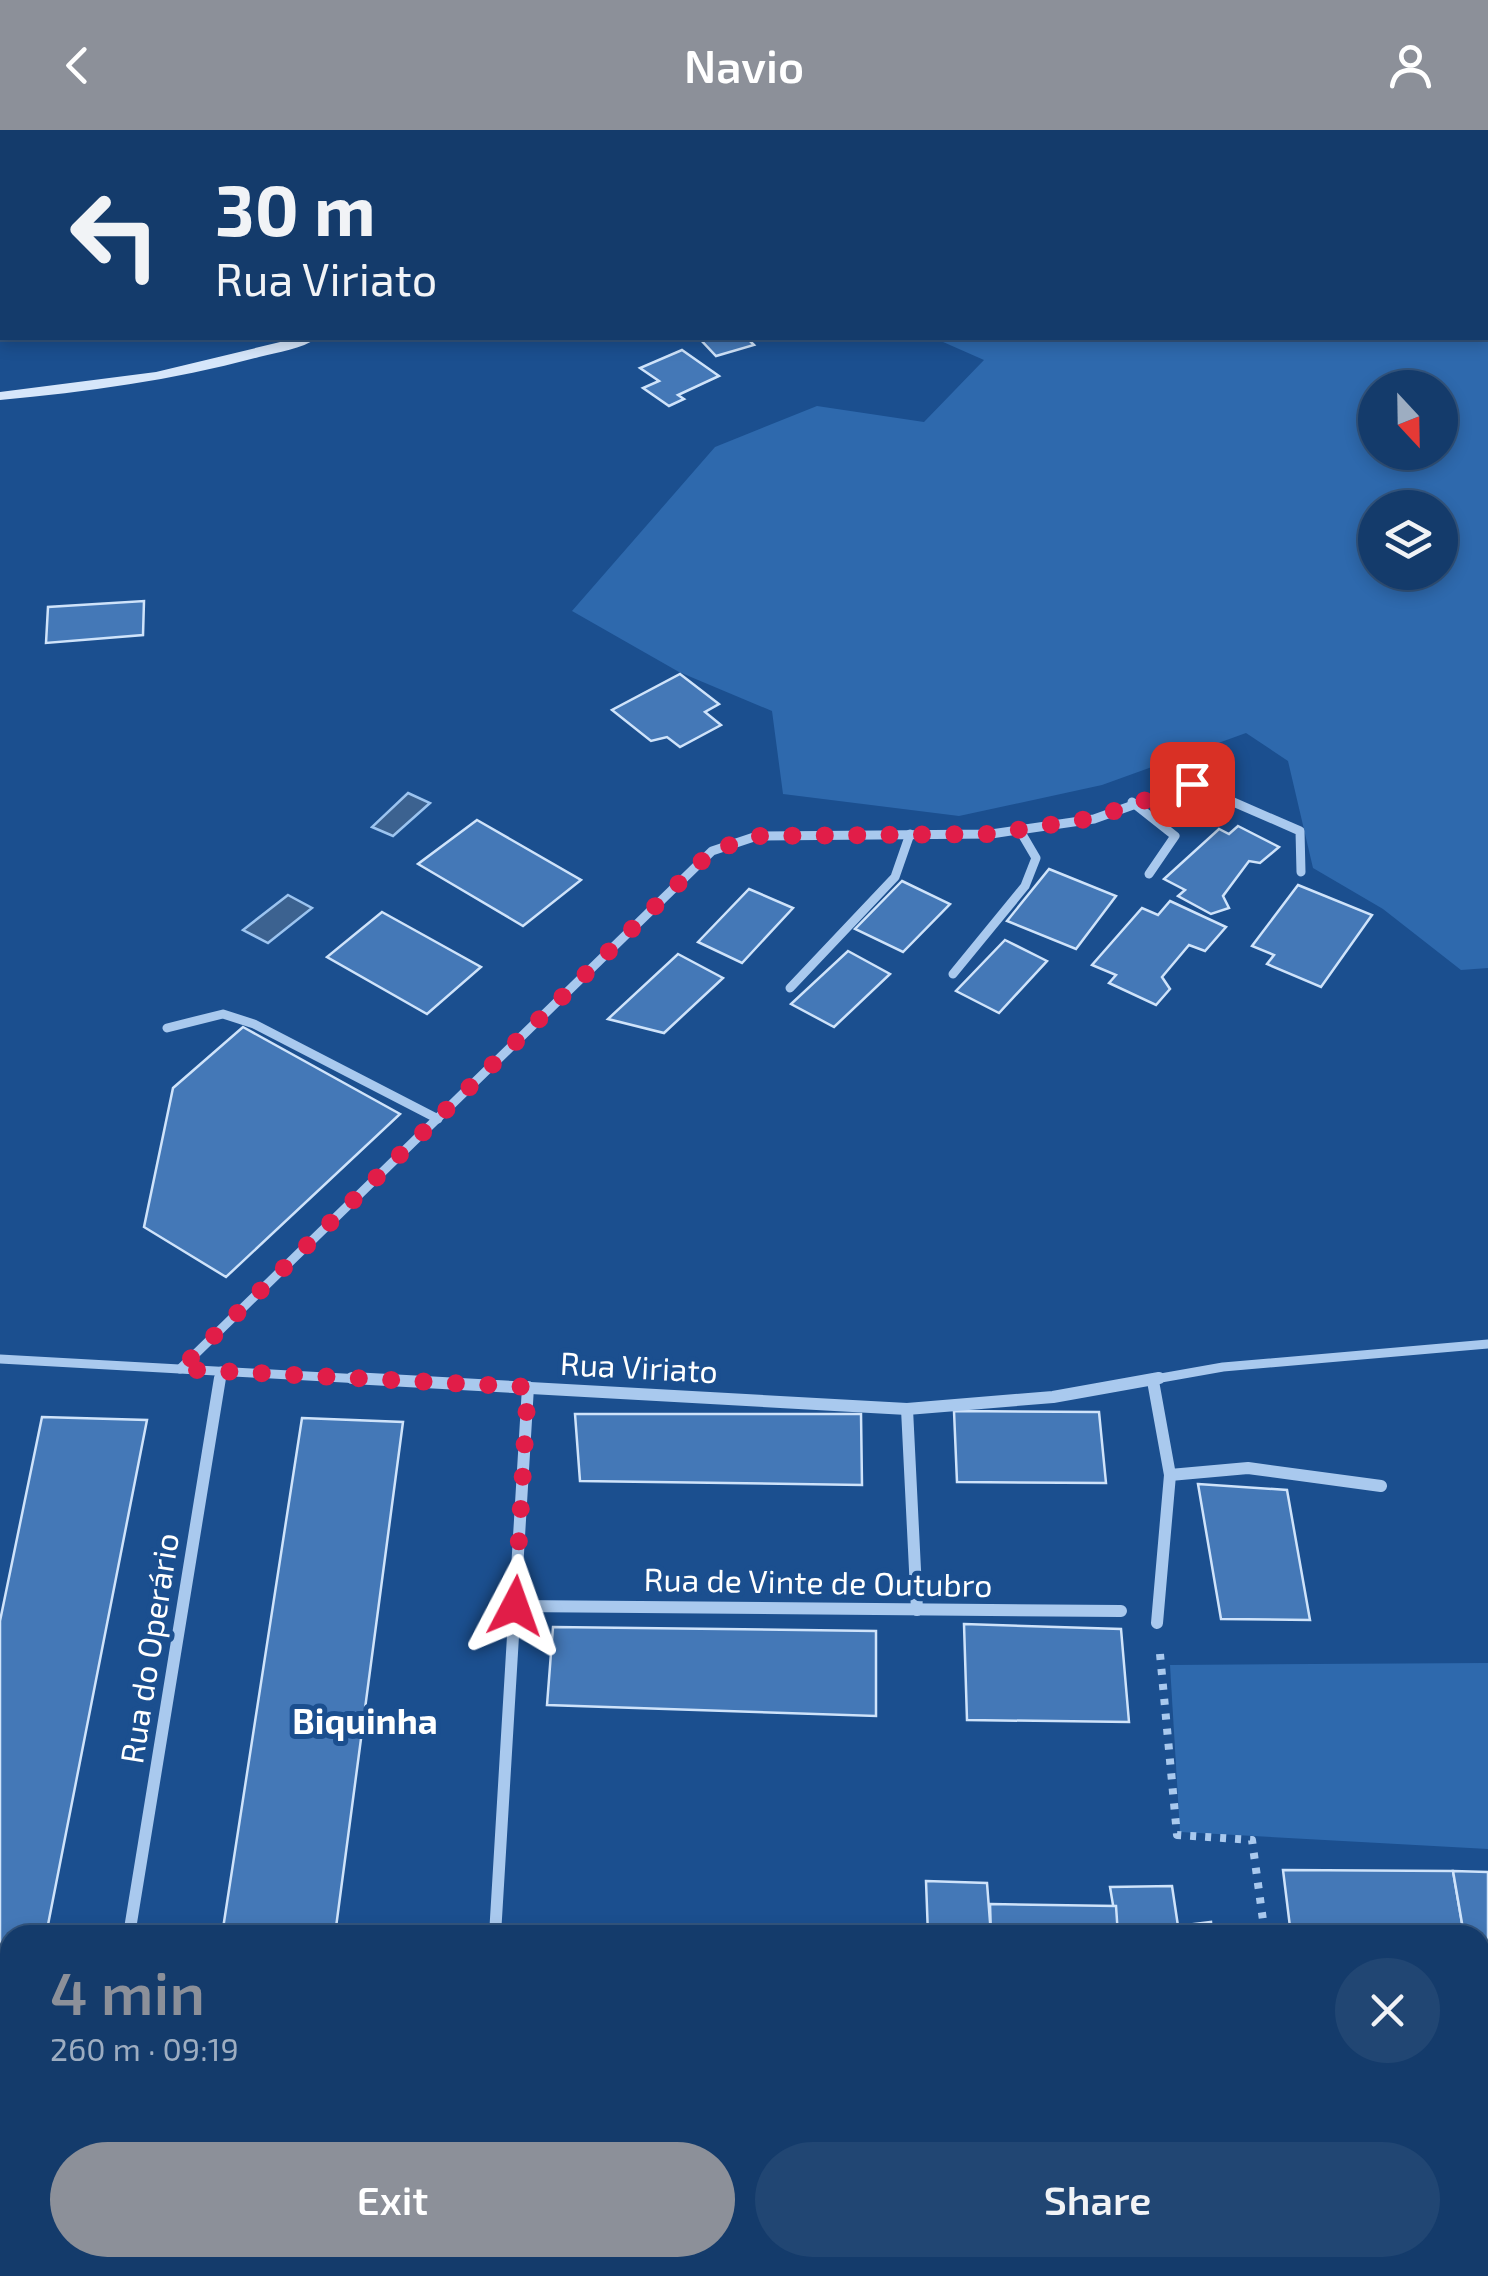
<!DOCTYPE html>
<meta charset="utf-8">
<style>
:root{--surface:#143b6b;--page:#214673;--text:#f1f3f6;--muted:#9dadc1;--line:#33557e;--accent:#8c9099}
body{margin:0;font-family:"Exo 2",sans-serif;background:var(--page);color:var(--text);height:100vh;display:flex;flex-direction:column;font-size:38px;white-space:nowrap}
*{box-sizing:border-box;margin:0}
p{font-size:32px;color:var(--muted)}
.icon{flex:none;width:55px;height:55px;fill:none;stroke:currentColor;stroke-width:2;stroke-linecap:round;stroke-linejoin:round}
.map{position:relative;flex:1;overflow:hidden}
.panel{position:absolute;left:0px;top:1795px;width:1490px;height:352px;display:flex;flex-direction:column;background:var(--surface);border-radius:30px 30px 0 0;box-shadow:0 5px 15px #0003,0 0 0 2px var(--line)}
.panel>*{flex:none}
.top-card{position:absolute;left:0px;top:0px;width:1490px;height:210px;box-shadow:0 5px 15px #0003,0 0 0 2px var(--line);background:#143b6b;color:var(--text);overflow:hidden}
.needle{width:65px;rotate:158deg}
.controls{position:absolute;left:1358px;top:240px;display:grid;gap:20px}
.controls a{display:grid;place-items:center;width:100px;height:100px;border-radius:50%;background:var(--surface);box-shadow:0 5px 15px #0003,0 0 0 2px var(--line);font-size:50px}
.pin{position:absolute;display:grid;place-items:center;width:85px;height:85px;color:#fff;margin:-42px;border-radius:20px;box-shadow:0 5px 15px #0006}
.me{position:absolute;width:110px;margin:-55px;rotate:4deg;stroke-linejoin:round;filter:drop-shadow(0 0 8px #0008)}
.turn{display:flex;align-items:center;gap:35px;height:210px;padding:0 50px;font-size:45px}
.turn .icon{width:130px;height:130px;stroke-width:2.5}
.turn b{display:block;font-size:70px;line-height:85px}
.round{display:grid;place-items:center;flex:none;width:105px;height:105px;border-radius:52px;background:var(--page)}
.overview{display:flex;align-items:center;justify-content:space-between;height:170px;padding:0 50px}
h1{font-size:60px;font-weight:600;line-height:75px;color:var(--accent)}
.primary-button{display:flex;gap:20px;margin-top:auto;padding:20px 50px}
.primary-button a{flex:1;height:115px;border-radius:60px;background:var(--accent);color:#fff;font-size:40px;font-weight:600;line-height:115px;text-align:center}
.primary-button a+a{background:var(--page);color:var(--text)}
header{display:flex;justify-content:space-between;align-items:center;height:130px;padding:0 50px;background:var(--accent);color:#fff;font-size:45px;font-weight:600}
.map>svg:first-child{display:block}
.green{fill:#2e69ad;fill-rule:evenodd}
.water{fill:#3c6290;stroke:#9cc4f0;stroke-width:2.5}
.building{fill:#4478b7;stroke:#cfe3fa;stroke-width:2.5}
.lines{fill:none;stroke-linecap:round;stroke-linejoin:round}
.path{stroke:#a9c9ee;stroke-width:8;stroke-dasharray:6 9;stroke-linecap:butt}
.minor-far1{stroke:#a9c9ee;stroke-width:9}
.minor{stroke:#a9c9ee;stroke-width:12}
.secondary{fill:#d6e6fa;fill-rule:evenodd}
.route{stroke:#e11d48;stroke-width:18;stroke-dasharray:0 32.4}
.labels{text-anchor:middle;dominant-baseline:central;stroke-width:10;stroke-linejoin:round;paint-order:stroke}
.street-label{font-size:32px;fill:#fff;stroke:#1b4f8f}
.neighbourhood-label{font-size:35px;font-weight:bold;fill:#fff;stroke:#1b4f8f}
</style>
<header><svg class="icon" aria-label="back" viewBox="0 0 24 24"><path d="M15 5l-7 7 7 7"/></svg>Navio<svg class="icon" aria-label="person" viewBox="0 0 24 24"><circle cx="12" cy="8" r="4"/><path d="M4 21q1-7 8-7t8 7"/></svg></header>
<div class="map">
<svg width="1488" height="2146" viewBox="0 0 1488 2146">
<rect width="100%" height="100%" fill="#1b4f8f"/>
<g class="green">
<path d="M1131,0H1488V838L1461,840L1383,779L1313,738L1288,631L1246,603L1102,655L959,686L783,664L772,581L679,542L572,481L715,317L817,276L924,292L984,230L934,208H1488V2H1126ZM1375,258H1440V322H1375ZM1375,378H1440V442H1375Z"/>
<path d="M1488,1533V1719L1180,1702L1170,1535Z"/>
<path d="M0,1996L10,1997V2138H1480V2066H1488V2146H0Z"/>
</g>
<g class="water">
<path d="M408,663L430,673L393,706L372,697Z"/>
<path d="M288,765L312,778L268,813L243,800Z"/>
</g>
<g class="building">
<path d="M699,208H747L754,215L716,226Z"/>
<path d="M682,220L719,246L678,265L684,269L669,276L643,258L659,251L640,238Z"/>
<path d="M144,471L143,505L46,513L48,477Z"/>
<path d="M680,544L719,574L705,582L721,595L680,617L667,607L651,611L612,580Z"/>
<path d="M477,690L581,750L523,796L418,734Z"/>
<path d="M1238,696L1279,717L1260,733L1249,731L1223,766L1229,778L1211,784L1178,766L1185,760L1164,749L1219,699L1229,704Z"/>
<path d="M1049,739L1116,766L1076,819L1007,791Z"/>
<path d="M902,751L950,774L903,822L855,799Z"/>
<path d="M1298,755L1372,785L1321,857L1267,834L1274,825L1252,816Z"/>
<path d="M749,759L793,778L742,833L698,812Z"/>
<path d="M1170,771L1226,797L1205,821L1189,815L1162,847L1170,859L1156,875L1109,853L1116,845L1092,835L1142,778L1158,785Z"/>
<path d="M382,782L481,837L427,884L327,827Z"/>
<path d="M1005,810L1047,831L999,883L956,861Z"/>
<path d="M848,821L890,844L834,897L791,874Z"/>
<path d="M678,824L723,848L664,903L608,889Z"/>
<path d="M243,897L400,984L226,1147L144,1097L173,958Z"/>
<path d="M954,1281L1099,1282L1106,1353L957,1352Z"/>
<path d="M575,1284H861L862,1355L580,1351Z"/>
<path d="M42,1287L147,1290L46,1805H10V1881H0V1491Z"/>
<path d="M302,1288L403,1292L335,1805H222Z"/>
<path d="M1198,1354L1287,1360L1310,1490L1221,1489Z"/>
<path d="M964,1494L1121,1499L1129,1592L967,1590Z"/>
<path d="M553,1497L876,1501V1586L547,1575Z"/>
<path d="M1283,1740L1453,1741L1464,1805H1291Z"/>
<path d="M1453,1741L1488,1742V1849L1480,1848V1805H1464Z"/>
<path d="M926,1751L987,1753L991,1805H928Z"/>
<path d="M1172,1756L1178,1796L1211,1792L1212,1805H1118L1110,1757Z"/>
<path d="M990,1774L1116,1776L1118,1805H991Z"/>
<path d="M558,1797L731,1798V1805H557Z"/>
<rect x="731" y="1798" width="158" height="7"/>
</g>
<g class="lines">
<path class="path" d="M1160,1524L1177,1705L1252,1710L1265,1805"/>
<g class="minor-far1">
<path d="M1132,672L1175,706L1149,744"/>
<path d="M953,844L1025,756L1036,728L1019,699"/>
<path d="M790,858L895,747L910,704"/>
<path d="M167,898L223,884L254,894L438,989"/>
<path d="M0,1229L397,1251"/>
<path d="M180,1239L712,721L757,706L991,704L1094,689L1192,654L1300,701L1301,742"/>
<path d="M219,1251L221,1241"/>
<path d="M1144,1251L1223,1237L1488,1214"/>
</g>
<g class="minor">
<path d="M352,1248L907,1279L1053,1267L1159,1248"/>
<path d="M1153,1251L1170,1345L1157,1493"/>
<path d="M907,1279L917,1480"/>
<path d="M1170,1345L1248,1338L1381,1356"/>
<path d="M515,1476L1121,1481"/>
<path d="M129,1805L220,1248"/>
<path d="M495,1805L528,1257"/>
<path d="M0,1940H10"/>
<path d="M1480,1957H1488"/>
</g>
<path class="secondary" d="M297,208H317C302,219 278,222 259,227C174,250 88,262 0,270V262L156,242Z"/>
</g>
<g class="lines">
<path class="route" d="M515,1476L528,1257L180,1239L712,721L757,706L991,704L1094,688L1192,654"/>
</g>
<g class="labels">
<g class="street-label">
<text transform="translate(639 1236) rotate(3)">Rua Viriato</text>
<text transform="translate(818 1451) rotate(1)">Rua de Vinte de Outubro</text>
<text transform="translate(148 1518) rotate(-81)">Rua do Operário</text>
</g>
<g class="neighbourhood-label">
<text x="365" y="1590">Biquinha</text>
</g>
</g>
</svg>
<div class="controls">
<a><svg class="needle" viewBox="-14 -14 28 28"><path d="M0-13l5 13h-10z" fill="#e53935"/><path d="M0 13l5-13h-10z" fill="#9dadc1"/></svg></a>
<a><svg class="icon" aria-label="layers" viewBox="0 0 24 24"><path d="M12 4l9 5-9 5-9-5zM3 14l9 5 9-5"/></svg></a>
</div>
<div class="pin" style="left:1192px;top:654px;background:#d93025"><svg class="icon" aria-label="arrive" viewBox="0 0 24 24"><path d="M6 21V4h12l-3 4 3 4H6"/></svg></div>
<svg class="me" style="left:515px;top:1476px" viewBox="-20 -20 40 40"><path d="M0-17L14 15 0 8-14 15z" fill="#e11d48" stroke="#fff" stroke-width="4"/></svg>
<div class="top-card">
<div class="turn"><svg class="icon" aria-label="left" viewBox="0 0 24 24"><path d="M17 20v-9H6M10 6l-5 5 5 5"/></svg><div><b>30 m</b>Rua Viriato</div></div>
</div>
<section class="panel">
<div class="overview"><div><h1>4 min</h1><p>260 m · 09:19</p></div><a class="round"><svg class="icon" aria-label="close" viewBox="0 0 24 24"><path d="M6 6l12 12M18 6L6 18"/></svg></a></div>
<div class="primary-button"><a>Exit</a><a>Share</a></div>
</section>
</div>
